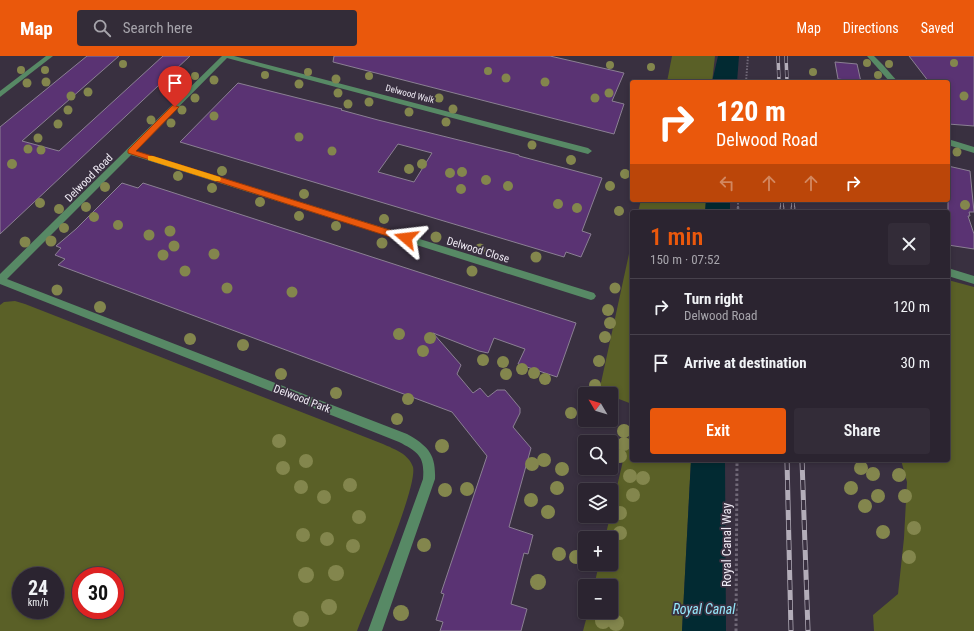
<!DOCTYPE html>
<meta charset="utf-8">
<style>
:root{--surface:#2b2430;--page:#332c38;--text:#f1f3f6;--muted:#a6a4ab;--line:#47414c;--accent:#ea580c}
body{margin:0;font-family:"Roboto Condensed",sans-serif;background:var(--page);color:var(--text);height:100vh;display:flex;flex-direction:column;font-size:15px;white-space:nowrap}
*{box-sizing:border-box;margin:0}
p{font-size:13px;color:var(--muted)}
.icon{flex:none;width:22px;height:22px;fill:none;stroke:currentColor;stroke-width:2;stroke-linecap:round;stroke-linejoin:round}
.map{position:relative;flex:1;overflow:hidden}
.drawer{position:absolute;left:630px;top:154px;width:320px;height:252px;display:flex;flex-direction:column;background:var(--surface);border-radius:4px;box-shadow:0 2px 6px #0003,0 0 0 1px var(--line)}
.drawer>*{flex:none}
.guide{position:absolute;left:630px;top:24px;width:320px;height:122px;border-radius:4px;box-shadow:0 2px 6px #0003,0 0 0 1px var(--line);background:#ea580c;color:#fff;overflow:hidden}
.needle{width:26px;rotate:308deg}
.fabs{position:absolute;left:578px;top:331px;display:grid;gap:8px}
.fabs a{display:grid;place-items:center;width:40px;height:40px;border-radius:4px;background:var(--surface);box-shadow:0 2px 6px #0003,0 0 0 1px var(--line);font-size:20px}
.speed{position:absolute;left:12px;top:511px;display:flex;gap:8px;font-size:20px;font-weight:700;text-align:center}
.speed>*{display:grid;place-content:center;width:52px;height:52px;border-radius:50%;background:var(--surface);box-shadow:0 2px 6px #0003,0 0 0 1px var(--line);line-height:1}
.speed small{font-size:10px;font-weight:400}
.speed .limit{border:6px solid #d22;background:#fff;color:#111}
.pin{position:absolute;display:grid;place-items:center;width:34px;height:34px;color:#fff;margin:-41px -17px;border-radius:50% 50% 50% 0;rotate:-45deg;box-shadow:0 0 4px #0007}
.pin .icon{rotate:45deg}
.me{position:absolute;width:44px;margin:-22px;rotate:287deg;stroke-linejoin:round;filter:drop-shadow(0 0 3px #0008)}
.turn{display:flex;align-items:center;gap:14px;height:84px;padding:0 20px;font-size:18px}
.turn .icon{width:52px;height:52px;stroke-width:2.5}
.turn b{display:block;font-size:28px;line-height:34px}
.lanes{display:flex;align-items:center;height:38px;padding:0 20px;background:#0003;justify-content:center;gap:20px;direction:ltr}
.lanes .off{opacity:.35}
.round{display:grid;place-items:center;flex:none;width:42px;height:42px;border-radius:4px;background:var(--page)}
.summary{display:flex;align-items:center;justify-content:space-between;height:68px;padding:0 20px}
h1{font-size:24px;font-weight:600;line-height:30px;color:var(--accent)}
.action{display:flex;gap:8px;margin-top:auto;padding:8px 20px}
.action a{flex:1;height:46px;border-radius:4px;background:var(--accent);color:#fff;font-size:16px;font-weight:600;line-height:46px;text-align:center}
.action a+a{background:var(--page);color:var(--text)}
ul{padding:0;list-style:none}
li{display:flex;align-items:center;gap:12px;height:56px;padding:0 20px;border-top:1px solid var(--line)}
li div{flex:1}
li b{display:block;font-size:15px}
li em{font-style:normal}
header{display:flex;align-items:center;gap:24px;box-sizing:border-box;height:56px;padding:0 20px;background:var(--accent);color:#fff}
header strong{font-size:19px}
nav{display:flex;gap:22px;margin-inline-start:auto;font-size:14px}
.search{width:280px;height:36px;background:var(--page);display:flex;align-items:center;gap:10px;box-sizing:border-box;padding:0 14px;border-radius:4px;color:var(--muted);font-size:15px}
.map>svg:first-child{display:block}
.green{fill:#5a6027;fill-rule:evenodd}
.water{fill:#022a32}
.building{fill:#5a3373;stroke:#8b8093;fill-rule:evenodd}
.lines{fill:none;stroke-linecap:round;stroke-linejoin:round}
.path-far2{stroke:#716978;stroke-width:2;stroke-dasharray:1.5 1.5;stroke-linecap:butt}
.path-far1{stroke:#716978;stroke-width:2.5;stroke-dasharray:2 2;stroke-linecap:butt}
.path{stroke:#716978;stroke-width:3;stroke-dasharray:2.5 2.5;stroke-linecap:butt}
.minor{fill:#578965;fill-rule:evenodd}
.rail-far2-casing{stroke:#b3adb9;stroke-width:3.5}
.rail-far1-casing{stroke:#b3adb9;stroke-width:4.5}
.rail-casing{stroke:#b3adb9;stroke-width:5}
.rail-far2{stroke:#393040;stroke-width:2.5;stroke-dasharray:7;stroke-linecap:butt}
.rail-far1{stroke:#393040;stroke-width:3;stroke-dasharray:8;stroke-linecap:butt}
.rail{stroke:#393040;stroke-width:3.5;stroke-dasharray:10;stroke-linecap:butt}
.tree{fill:#83864d}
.route{fill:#ea580c;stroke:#983908}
.slow{fill:#f59e0b}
.labels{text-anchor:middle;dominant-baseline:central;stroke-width:3.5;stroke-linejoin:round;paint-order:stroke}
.far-street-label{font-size:9px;fill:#efeaf4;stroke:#393040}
.street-label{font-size:11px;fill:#efeaf4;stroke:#393040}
.near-street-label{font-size:13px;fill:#efeaf4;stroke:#393040}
.near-water-label{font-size:14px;font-style:italic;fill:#94e7fb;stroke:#393040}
</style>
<header>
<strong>Map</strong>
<div class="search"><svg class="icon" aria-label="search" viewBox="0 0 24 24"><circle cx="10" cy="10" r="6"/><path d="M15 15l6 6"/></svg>Search here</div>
<nav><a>Map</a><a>Directions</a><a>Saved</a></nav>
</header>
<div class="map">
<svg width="974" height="575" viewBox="0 0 974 575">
<rect width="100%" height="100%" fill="#393040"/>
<g class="green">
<path d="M672,0H715L712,26H667Z"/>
<path d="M641,144H706L705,156H638Z"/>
<path d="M632,184V348L611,340V338L599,336Z"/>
<path d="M948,224L974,231V575H874L873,559L898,538L904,482L907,426L901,404H948Z"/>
<path d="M15,245L25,248L383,388C394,393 409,398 413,411C418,431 367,549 357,575H0V249L4,246ZM21,520H55V554H21ZM81,520H115V554H81Z"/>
<path d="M632,366V404H691L682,575H583L588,556H611V530H594L599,508H611V482H605Z"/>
</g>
<g class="water">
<path d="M718,0H739L737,26H712Z"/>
<path d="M706,144H730V156H705Z"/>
<path d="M691,404H725L726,575H682Z"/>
</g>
<g class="building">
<path d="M87,0H119L22,85L59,95L163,0H190L0,178V71Z"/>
<path d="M334,0H550L624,17L612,45L624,48L614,78L333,6Z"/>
<path d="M909,0H974V70L948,68V26H929Z"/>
<path d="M835,6L857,8L861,26L838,23Z"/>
<path d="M238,27L342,53L341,54L378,64L519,99V100L602,122L582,175L591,178L581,201L566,196L564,201L180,86ZM398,88L432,97L414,126L378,116Z"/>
<path d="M948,110L970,115L974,156H969L970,160H968L974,178V193L948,189Z"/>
<path d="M122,127L138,132L143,127L168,135L576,267L557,321L518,308L525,293L494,282L488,297L479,295L433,277L461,309L457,318L473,337L480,332L488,341L497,334H505L520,352V357L513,371L531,392L509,471L533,479L528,498L524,497L511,548L527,553L521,575H440L443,566L436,564L444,538L441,537L487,400L452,356L58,209L65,203L55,199L61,192L56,190L76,173Z"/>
</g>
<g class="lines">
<g class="path-far2">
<path d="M746,26L748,0"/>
<path d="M738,144V152"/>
</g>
<path class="path-far1" d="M738,151V156"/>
<path class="path" d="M736,575L737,404"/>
<g class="minor">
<path d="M46,0H53L0,41V35Z"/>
<path d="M222,0H234L588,92L592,95L588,98L227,2L135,95L591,236L594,237L596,240L594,243L591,244L131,99L7,223L407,378C428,390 436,398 435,423L382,575H368L423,423C425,400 418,396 399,386L0,228V218Z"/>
<path d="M867,0H874L883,9L898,26H890Z"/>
<path d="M948,83L974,91V97L948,89Z"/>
<path d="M948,212L974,220V228L948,220Z"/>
</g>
<g class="rail-far2-casing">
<g id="rail-far2">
<path d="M778,0L779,26"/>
<path d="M786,0L787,26"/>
<path d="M782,144V152"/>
<path d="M793,144V152"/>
</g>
</g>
<g class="rail-far1-casing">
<g id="rail-far1">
<path d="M782,151V156"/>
<path d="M793,151V156"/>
</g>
</g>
<g class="rail-casing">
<g id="rail">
<path d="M787,404L791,575"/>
<path d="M802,404L808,575"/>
</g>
</g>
<use href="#rail-far2" class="rail-far2"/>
<use href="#rail-far1" class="rail-far1"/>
<use href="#rail" class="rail"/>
</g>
<g class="tree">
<circle cx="867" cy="7" r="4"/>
<circle cx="954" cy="7" r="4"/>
<circle cx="123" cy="8" r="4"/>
<circle cx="889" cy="8" r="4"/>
<circle cx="610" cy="9" r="4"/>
<circle cx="651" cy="11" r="4"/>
<circle cx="21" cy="14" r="4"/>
<circle cx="45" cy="14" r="4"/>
<circle cx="488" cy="15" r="4"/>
<circle cx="308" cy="16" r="4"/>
<circle cx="813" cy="16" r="4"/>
<circle cx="265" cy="19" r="4"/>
<circle cx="878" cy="19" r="4"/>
<circle cx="195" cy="20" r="4"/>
<circle cx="369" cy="20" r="4"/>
<circle cx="506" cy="22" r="4.5"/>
<circle cx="336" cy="23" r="4.5"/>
<circle cx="214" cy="24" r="4.5"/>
<circle cx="46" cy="26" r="4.5"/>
<circle cx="545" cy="26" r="4.5"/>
<circle cx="27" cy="27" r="4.5"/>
<circle cx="299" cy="28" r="4.5"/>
<circle cx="88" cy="36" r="4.5"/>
<circle cx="338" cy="37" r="4.5"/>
<circle cx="609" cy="37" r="4.5"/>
<circle cx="71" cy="40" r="4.5"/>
<circle cx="175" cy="40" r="4.5"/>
<circle cx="964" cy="40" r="4.5"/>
<circle cx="195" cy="42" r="4.5"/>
<circle cx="439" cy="42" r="4.5"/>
<circle cx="595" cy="42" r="4.5"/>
<circle cx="369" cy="46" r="4.5"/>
<circle cx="348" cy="48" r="4.5"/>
<circle cx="453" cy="53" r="4.5"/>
<circle cx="68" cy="54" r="4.5"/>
<circle cx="182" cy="54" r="4.5"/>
<circle cx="409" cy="56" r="4.5"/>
<circle cx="214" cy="60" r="4.5"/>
<circle cx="151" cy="64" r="4.5"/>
<circle cx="446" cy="66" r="4.5"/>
<circle cx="171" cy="67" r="4.5"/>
<circle cx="58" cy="68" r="4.5"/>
<circle cx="299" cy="81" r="4.5"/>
<circle cx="38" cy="82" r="4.5"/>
<circle cx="532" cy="89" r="4.5"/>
<circle cx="28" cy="93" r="4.5"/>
<circle cx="41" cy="94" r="4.5"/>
<circle cx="332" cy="95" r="4.5"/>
<circle cx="957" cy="96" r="4.5"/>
<circle cx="571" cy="104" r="5"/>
<circle cx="12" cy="108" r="5"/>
<circle cx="422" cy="108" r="5"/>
<circle cx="409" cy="113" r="5"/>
<circle cx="222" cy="115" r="5"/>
<circle cx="462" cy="116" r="5"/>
<circle cx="450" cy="117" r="5"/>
<circle cx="625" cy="118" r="5"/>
<circle cx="178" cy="120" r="5"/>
<circle cx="486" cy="124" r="5"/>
<circle cx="508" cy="130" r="5"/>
<circle cx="610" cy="130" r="5"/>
<circle cx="105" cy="131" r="5"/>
<circle cx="212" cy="132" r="5"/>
<circle cx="461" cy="133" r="5"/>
<circle cx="304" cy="138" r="5"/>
<circle cx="260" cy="146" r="5"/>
<circle cx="40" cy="147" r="5"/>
<circle cx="558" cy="148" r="5"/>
<circle cx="965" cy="149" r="5"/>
<circle cx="86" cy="151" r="5"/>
<circle cx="577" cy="152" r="5"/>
<circle cx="59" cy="153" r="5"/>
<circle cx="619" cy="155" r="5"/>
<circle cx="299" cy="160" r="5"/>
<circle cx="94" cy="161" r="5"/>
<circle cx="384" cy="163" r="5"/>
<circle cx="118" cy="169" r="5"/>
<circle cx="336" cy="170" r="5"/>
<circle cx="64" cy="172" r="5"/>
<circle cx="170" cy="175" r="5.5"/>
<circle cx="149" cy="179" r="5.5"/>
<circle cx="436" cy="181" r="5.5"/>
<circle cx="51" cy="185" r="5.5"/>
<circle cx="25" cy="186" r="5.5"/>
<circle cx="382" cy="187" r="5.5"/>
<circle cx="174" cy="190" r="5.5"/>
<circle cx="480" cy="193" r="5.5"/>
<circle cx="214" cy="198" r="5.5"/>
<circle cx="163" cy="199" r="5.5"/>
<circle cx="536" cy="201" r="5.5"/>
<circle cx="185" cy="215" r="5.5"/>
<circle cx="472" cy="215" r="5.5"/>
<circle cx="227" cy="232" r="5.5"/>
<circle cx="615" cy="232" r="5.5"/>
<circle cx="57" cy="234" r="5.5"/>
<circle cx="292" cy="236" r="5.5"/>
<circle cx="100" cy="251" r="6"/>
<circle cx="608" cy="254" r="6"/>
<circle cx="610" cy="267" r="6"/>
<circle cx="399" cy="278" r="6"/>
<circle cx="605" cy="281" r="6"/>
<circle cx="430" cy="282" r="6"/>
<circle cx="190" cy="283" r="6"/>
<circle cx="243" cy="289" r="6"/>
<circle cx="423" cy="295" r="6"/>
<circle cx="483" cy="304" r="6"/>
<circle cx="599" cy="305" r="6"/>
<circle cx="503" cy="306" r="6"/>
<circle cx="522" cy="313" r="6"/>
<circle cx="534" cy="317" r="6"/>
<circle cx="281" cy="318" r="6"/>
<circle cx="506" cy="318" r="6"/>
<circle cx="545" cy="323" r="6"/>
<circle cx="595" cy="329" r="6"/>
<circle cx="336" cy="337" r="6"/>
<circle cx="408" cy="343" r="6"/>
<circle cx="571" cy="357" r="6"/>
<circle cx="397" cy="363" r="6"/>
<circle cx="624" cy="375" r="7"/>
<circle cx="279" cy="385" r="7"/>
<circle cx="624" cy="388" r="7"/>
<circle cx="442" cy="390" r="7"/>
<circle cx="620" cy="400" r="7"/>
<circle cx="544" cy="404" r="7"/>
<circle cx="306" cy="405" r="7"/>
<circle cx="532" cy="408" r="7"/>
<circle cx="283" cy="412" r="7"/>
<circle cx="861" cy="412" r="7"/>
<circle cx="562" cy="413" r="7"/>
<circle cx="873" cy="418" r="7"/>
<circle cx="899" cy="419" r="7"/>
<circle cx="630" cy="420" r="7"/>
<circle cx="643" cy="422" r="7"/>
<circle cx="350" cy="429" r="7"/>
<circle cx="301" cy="431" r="7"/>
<circle cx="557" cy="432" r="7"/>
<circle cx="851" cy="432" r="7"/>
<circle cx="467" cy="433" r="7"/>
<circle cx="445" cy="434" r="7"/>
<circle cx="633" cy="439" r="7"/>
<circle cx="878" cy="440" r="7"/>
<circle cx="905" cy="440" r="7"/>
<circle cx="324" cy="441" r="7"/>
<circle cx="531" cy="444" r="7"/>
<circle cx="865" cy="450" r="7"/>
<circle cx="548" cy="456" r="7"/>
<circle cx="620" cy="457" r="7"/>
<circle cx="359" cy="461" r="7"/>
<circle cx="914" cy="472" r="7"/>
<circle cx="883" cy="476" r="7"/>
<circle cx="620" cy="477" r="7"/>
<circle cx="303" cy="479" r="7"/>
<circle cx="327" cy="483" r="7"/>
<circle cx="424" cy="489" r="7"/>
<circle cx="353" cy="490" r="7"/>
<circle cx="559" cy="498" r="7"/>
<circle cx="576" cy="501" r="7"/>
<circle cx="909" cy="501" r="7"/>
<circle cx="336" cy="517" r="8"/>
<circle cx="306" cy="519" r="8"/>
<circle cx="538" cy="526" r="8"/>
<circle cx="329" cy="551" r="8"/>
<circle cx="401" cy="557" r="8"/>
<circle cx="301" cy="563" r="8"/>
<circle cx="603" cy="565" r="8"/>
<circle cx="616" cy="567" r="8"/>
</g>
<path class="route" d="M173,49L179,51L136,95L409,180V185L406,186L128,97V94Z"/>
<path class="slow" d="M148,100H153L220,121L221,123L220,125H215L148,104Z"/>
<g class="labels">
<g class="far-street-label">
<text transform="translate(410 38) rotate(15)">Delwood Walk</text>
</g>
<g class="street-label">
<text transform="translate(89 122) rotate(-45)">Delwood Road</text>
<text transform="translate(478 194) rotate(17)">Delwood Close</text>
<text transform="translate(302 343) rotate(21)">Delwood Park</text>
</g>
<g class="near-street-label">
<text transform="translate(726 489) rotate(-90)">Royal Canal Way</text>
</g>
<g class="near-water-label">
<text x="704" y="553">Royal Canal</text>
</g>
</g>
</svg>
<div class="fabs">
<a><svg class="needle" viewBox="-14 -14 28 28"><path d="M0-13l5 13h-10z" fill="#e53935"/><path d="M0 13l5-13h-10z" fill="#a6a4ab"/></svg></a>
<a><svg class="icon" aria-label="search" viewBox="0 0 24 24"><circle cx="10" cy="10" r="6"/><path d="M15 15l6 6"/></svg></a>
<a><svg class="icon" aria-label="layers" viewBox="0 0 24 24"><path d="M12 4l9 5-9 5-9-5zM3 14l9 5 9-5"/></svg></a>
<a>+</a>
<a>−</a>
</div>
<div class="speed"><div>24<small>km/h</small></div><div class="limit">30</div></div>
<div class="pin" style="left:175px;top:51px;background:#d93025"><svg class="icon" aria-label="arrive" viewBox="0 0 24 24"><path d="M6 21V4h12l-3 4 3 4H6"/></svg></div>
<svg class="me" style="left:406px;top:182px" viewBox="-20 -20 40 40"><path d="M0-17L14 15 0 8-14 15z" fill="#ea580c" stroke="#fff" stroke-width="4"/></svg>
<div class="guide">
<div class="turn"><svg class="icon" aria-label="right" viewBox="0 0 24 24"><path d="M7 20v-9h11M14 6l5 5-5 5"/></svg><div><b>120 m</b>Delwood Road</div></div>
<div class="lanes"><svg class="icon off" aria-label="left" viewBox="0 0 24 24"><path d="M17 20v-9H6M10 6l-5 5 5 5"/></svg><svg class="icon off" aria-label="ahead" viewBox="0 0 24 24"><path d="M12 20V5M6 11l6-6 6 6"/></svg><svg class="icon off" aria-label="ahead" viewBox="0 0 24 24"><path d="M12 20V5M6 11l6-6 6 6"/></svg><svg class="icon" aria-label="right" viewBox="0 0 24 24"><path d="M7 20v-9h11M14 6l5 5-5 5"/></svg></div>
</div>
<section class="drawer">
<div class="summary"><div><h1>1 min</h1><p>150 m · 07:52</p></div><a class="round"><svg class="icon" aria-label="close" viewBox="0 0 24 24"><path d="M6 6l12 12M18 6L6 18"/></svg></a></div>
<ul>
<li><svg class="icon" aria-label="right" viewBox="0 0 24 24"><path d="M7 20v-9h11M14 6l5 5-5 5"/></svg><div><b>Turn right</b><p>Delwood Road</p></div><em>120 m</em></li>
<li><svg class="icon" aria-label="arrive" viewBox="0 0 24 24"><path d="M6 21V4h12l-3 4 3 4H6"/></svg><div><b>Arrive at destination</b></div><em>30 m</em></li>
</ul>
<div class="action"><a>Exit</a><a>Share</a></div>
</section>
</div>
